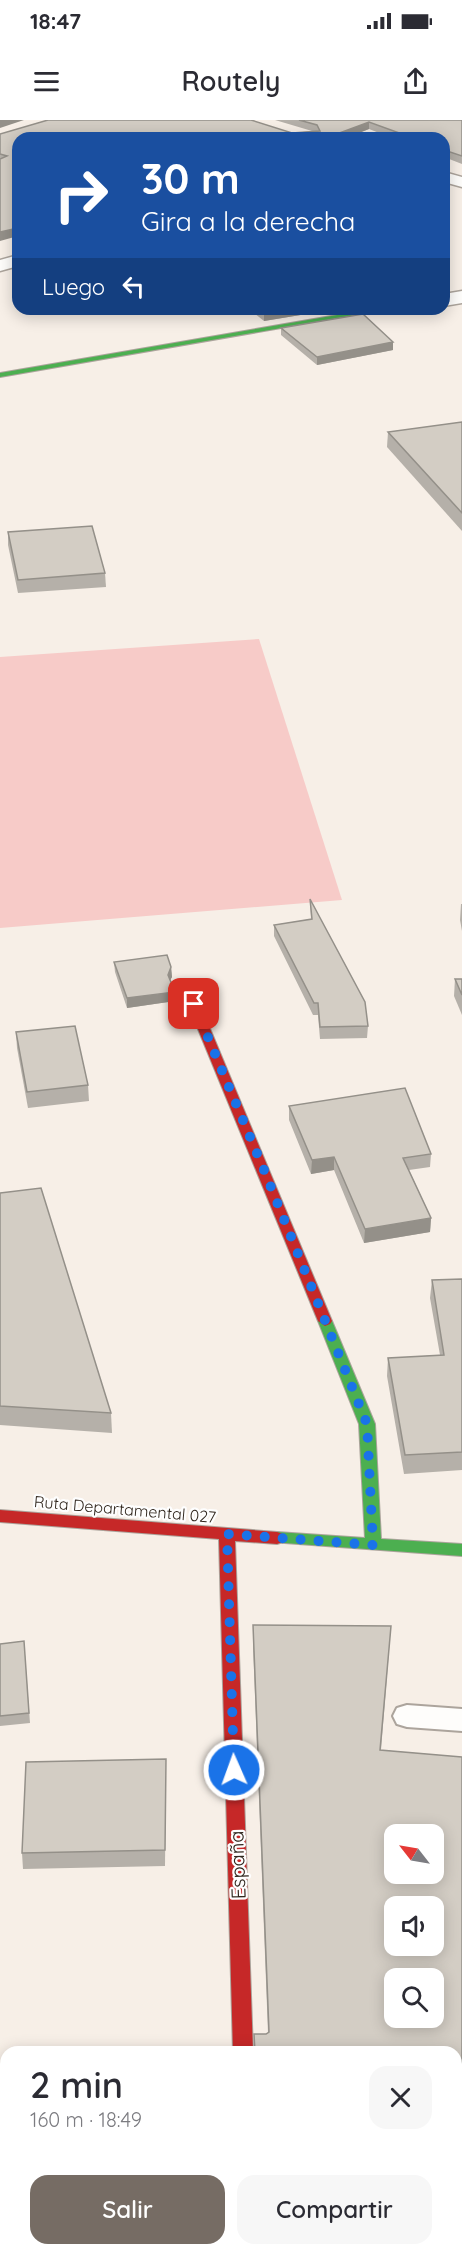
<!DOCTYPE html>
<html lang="es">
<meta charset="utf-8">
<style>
:root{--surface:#fff;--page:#f7f7f7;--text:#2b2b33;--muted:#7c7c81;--accent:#766c64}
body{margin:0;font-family:Quicksand,sans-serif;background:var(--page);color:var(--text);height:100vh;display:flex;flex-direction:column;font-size:22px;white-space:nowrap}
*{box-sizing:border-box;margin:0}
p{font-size:20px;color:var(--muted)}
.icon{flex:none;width:33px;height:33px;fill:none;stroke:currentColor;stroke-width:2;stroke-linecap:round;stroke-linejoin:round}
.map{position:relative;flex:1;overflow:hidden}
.sheet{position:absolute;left:0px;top:1926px;width:462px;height:210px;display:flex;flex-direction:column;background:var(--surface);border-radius:18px 18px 0 0;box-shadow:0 3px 15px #0003}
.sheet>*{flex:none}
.guide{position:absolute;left:12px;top:12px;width:438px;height:183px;border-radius:18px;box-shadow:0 3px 15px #0003;background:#1a4fa0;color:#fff;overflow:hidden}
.needle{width:39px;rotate:301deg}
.controls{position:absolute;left:384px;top:1704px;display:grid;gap:12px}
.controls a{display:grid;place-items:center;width:60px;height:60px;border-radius:12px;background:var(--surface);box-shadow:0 3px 15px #0003;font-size:30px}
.pin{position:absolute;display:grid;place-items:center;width:51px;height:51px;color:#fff;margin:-26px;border-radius:12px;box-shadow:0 3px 9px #0006}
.me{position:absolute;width:66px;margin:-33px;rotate:358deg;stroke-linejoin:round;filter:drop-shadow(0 0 4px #0008)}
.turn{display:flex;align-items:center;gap:21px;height:126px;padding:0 30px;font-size:27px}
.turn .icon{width:78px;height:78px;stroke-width:2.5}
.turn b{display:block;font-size:42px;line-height:51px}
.then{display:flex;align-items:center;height:57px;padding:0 30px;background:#0003;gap:12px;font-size:22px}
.round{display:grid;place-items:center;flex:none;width:63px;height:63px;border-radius:18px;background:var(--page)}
.overview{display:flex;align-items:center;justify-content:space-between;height:102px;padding:0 30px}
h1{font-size:36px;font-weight:600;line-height:45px}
.cta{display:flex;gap:12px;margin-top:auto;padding:12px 30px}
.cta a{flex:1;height:69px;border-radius:18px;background:var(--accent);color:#fff;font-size:24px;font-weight:600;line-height:69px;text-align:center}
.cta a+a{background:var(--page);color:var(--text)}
.status{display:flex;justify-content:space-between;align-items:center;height:42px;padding:0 30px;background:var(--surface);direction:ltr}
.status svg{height:16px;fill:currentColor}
header{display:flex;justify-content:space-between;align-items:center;height:78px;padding:0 30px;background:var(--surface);font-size:27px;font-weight:600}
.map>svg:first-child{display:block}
.green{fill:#f7cbc8}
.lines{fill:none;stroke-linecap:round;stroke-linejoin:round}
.lane-casing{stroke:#aca49c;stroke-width:4}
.street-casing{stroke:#aca49c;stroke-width:3}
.fast-casing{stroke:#aca49c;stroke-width:2}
.jam-casing{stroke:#aca49c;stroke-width:2}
.lane{fill:#fefdfb;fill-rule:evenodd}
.street{fill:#fefdfb;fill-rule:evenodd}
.fast{fill:#4caf50;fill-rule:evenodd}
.jam{fill:#c62828;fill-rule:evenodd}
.wall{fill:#b5b0a9;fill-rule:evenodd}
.shaded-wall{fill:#949089}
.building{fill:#d3cdc4;stroke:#949089;stroke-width:1.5;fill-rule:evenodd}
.route{stroke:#1a73e8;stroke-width:10;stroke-dasharray:0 18}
.labels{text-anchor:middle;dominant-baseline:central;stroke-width:4.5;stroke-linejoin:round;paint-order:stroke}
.street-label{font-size:16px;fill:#30261d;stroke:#fefefe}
.near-street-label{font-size:20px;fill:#30261d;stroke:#fefefe}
</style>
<div class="status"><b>18:47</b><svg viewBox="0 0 49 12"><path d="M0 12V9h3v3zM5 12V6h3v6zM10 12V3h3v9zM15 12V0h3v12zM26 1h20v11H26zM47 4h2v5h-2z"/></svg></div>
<header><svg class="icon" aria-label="menu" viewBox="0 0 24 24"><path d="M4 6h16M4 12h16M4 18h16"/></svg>Routely<svg class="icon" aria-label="share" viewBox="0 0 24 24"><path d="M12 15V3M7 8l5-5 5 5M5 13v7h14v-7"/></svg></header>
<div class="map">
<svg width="462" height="2136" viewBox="0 0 462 2136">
<rect width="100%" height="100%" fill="#f7efe7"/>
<path class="green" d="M259,519L342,780L0,808V537Z"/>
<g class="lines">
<g class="lane-casing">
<path id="lane" d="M407,1585L462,1589V1611L407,1607L397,1604L393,1596L397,1588Z"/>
</g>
<g class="street-casing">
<g id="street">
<path d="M444,52L462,57V67L444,62Z"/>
<path d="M18,135V146L0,151V140Z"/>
<path d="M462,171V183L444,186V174Z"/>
<rect x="225" y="2130" width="50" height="6"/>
</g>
</g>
<g class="fast-casing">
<g id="fast">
<path d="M372,189H390L0,257V253Z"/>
<path d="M325,1196L332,1201L375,1304L381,1419L462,1424V1436L271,1422L269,1418L271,1414L277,1412L365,1418L359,1304L318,1201Z"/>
</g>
</g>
<g class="jam-casing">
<g id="jam">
<path d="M185,859L191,863L332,1201L330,1204L325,1206L318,1201L179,863Z"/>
<path d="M0,1390L277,1412L283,1414L285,1418L283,1422L277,1424L235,1421L253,1932H233L219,1419L0,1402Z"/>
</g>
</g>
<use href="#lane" class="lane"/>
<use href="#street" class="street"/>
<use href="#fast" class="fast"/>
<use href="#jam" class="jam"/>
</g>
<g class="wall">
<path d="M275,0H462V44L444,37V18H392L369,9L346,18H18L0,121V14L292,13L312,11Z"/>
<path d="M249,189H337L264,201Z"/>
<path d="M281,208L393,222V230L317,245L281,215Z"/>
<path d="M462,302V411L387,327L388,312Z"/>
<path d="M8,412L105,453L106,467L18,473L8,425Z"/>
<path d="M310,779L368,906L367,918L320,919L318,895H313L274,816V805L311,799Z"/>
<path d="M461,784H462V811L460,800Z"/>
<path d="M114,842L171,847L172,857L170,860L175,881L127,888L115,852Z"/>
<path d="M455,859H462V895L454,876Z"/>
<path d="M16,912L88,965L89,981L28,988L17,928Z"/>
<path d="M289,986L431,1034L430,1047L409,1050L431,1098L430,1112L364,1123L334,1050L311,1054L289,1000Z"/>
<path d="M0,1073L111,1293L112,1313L0,1305Z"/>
<path d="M462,1159V1350L404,1354L387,1256L388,1238L440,1235L430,1178L432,1160Z"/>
<path d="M253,1505L391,1506L381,1630L462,1637V2136H262V2130H456V1932H254V1914H266L268,1913L253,1525ZM394,1714H434V1754H394ZM394,1786H434V1826H394ZM394,1858H434V1898H394Z"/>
<path d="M24,1521L30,1603L0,1606V1524Z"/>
<path d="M166,1656L165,1746L23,1749L22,1733Z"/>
<rect x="0" y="1979" width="6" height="120"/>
</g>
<g class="shaded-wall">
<path d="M0,0H24L0,8Z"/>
<path d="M369,2V9L346,18H326Z"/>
<path d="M18,108V116L0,121V112Z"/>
<path d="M295,189H337L264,201V194Z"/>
<path d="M393,222V230L317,245V237Z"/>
<path d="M171,847L172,857L168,864V855Z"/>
<path d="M175,872V881L127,888V878Z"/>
<path d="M334,1037V1050L311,1054L312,1040Z"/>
<path d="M431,1098L430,1112L364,1123L365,1109Z"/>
</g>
<g class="building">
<path d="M48,0H251L292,13L320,11L317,5L299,0H462V36L444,30V18H413L369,2L326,18H18V108L0,112V39L7,36L0,34V14Z"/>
<path d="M258,189H295L264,194Z"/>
<path d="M363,194L393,222L317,237L281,208Z"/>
<path d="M462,302V393L388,312Z"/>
<path d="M92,406L105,453L18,460L8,412Z"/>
<path d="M310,779L365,882L368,906L320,907L318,883H314L274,805L312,799Z"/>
<path d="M167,835L171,847L168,855L175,872L127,878L114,842Z"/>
<path d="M455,859H462V875Z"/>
<path d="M75,906L88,965L27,972L16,912Z"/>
<path d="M405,968L431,1034L403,1038L431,1098L365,1109L334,1037L312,1040L289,986Z"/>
<path d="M41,1068L111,1293L0,1286V1073Z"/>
<path d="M462,1159V1332L405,1335L388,1238L444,1235L432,1160Z"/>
<path d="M253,1505L391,1506L380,1630L462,1637V2136H264L263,2130H456V1932H255L254,1914H266L269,1912ZM394,1714H434V1754H394ZM394,1786H434V1826H394ZM394,1858H434V1898H394Z"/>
<path d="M24,1521L29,1593L0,1596V1524Z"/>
<path d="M166,1639L165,1730L22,1733L26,1642Z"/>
<rect x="0" y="1979" width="6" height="105"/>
<path d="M40,2130H99L98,2136H40Z"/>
</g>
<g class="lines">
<path class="route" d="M194,884L264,1050L367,1304L373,1425L227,1414L234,1650"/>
</g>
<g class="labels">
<g class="street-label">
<text transform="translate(125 1389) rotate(5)">Ruta Departamental 027</text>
</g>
<g class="near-street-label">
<text transform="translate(237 1745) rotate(-92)">España</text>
</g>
</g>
</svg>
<div class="controls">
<a><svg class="needle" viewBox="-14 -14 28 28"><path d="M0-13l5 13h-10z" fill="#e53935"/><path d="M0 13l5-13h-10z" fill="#7c7c81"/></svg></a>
<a><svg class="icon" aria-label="sound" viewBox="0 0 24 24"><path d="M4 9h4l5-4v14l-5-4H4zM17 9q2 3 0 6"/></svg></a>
<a><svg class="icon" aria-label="search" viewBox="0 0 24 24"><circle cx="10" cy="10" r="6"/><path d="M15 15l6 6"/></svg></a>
</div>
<div class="pin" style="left:194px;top:884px;background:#d93025"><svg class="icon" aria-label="arrive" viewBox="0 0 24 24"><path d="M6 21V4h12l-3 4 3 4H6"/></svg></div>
<svg class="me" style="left:234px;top:1650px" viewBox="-20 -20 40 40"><circle r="17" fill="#1a73e8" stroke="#fff" stroke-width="3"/><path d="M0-11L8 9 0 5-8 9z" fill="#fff"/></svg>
<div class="guide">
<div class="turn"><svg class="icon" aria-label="right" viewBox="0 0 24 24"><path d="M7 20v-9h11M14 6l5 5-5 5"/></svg><div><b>30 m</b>Gira a la derecha</div></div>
<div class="then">Luego<svg class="icon" aria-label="left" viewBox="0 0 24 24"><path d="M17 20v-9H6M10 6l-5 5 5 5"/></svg></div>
</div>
<section class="sheet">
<div class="overview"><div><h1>2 min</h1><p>160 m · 18:49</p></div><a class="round"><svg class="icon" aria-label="close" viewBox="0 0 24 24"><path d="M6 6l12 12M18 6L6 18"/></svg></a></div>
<div class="cta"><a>Salir</a><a>Compartir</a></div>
</section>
</div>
